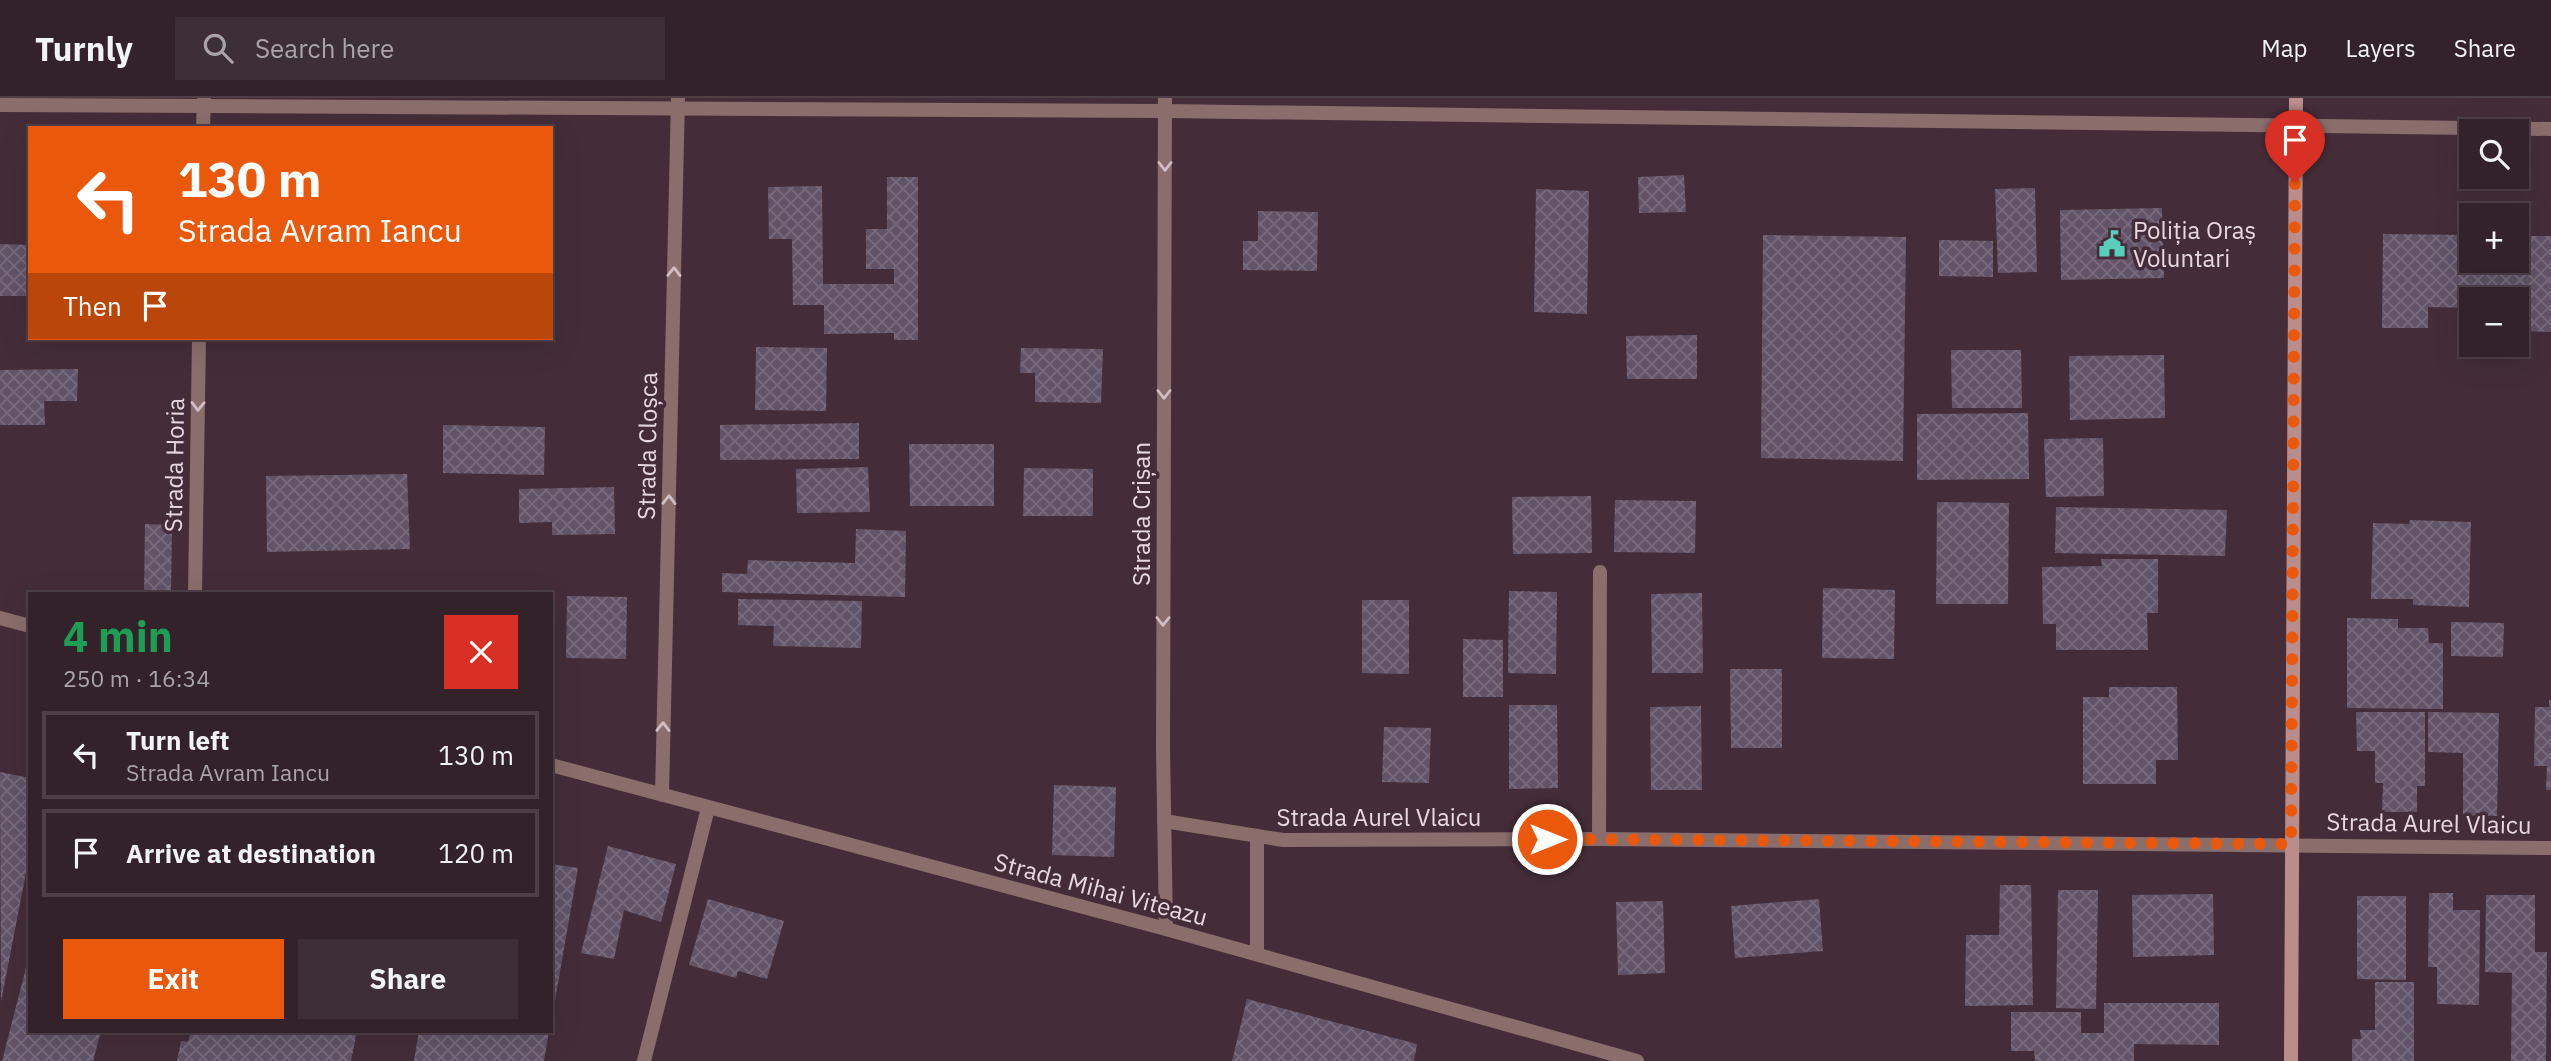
<!DOCTYPE html>
<meta charset="utf-8">
<style>
:root{--surface:#33222a;--page:#3e2f36;--text:#f1f3f6;--muted:#a9a4a8;--line:#4e3f47;--accent:#ea580c}
body{margin:0;font-family:"IBM Plex Sans",sans-serif;background:var(--page);color:var(--text);height:100vh;display:flex;flex-direction:column;font-size:26px;white-space:nowrap}
*{box-sizing:border-box;margin:0}
p{font-size:23px;color:var(--muted)}
.icon{flex:none;width:38px;height:38px;fill:none;stroke:currentColor;stroke-width:2;stroke-linecap:round;stroke-linejoin:round}
.map{position:relative;flex:1;overflow:hidden}
.side{position:absolute;left:28px;top:494px;width:525px;height:441px;display:flex;flex-direction:column;background:var(--surface);border-radius:0px;box-shadow:0 7px 28px #0002,0 0 0 2px var(--line)}
.side>*{flex:none}
.top-card{position:absolute;left:28px;top:28px;width:525px;height:214px;border-radius:0px;box-shadow:0 7px 28px #0002,0 0 0 2px var(--line);background:#ea580c;color:#fff;overflow:hidden}
.controls{position:absolute;left:2459px;top:21px;display:grid;gap:14px}
.controls a{display:grid;place-items:center;width:70px;height:70px;border-radius:0px;background:var(--surface);box-shadow:0 7px 28px #0002,0 0 0 2px var(--line);font-size:35px}
.pin{position:absolute;display:grid;place-items:center;width:60px;height:60px;color:#fff;margin:-72px -30px;border-radius:50% 50% 50% 0;rotate:-45deg;box-shadow:0 0 7px #0007}
.pin .icon{rotate:45deg}
.me{position:absolute;width:77px;margin:-38px;rotate:90deg;stroke-linejoin:round;filter:drop-shadow(0 0 5px #0008)}
.turn{display:flex;align-items:center;gap:24px;height:147px;padding:0 35px;font-size:32px}
.turn .icon{width:91px;height:91px;stroke-width:2.5}
.turn b{display:block;font-size:49px;line-height:60px}
.then{display:flex;align-items:center;height:66px;padding:0 35px;background:#0003;gap:14px;font-size:26px}
.round{display:grid;place-items:center;flex:none;width:74px;height:74px;border-radius:0px;background:var(--page)}
.head{display:flex;align-items:center;justify-content:space-between;height:119px;padding:0 35px}
h1{font-size:42px;font-weight:700;line-height:52px;color:#1e9e55}
.cta{display:flex;gap:14px;margin-top:auto;padding:14px 35px}
.cta a{flex:1;height:80px;border-radius:0px;background:var(--accent);color:#fff;font-size:28px;font-weight:700;line-height:80px;text-align:center}
.cta a+a{background:var(--page);color:var(--text)}
ul{padding:0;list-style:none}
li{display:flex;align-items:center;gap:21px;height:88px;margin:0 14px 10px;padding:0 21px;border:4px solid var(--line);border-radius:0px}
li div{flex:1}
li b{display:block;font-size:26px}
li em{font-style:normal}
header{display:flex;align-items:center;gap:42px;box-sizing:border-box;height:98px;padding:0 35px;background:var(--surface);border-bottom:2px solid var(--line)}
header strong{font-size:33px}
nav{display:flex;gap:38px;margin-inline-start:auto;font-size:24px}
.search{width:490px;height:63px;background:var(--page);display:flex;align-items:center;gap:18px;box-sizing:border-box;padding:0 24px;border-radius:0px;color:var(--muted);font-size:26px}
.map>svg:first-child{display:block}
.building{fill:url(#building-cross-hatch)}
.lines{fill:none;stroke-linecap:round;stroke-linejoin:round}
.street{stroke:#8a6e6c;stroke-width:14}
.secondary{stroke:#ba8d8a;stroke-width:14}
.oneway{stroke:#d0bec2}
.route{stroke:#ea580c;stroke-width:12;stroke-dasharray:0 21.6}
.labels{text-anchor:middle;dominant-baseline:central;stroke-width:7;stroke-linejoin:round;paint-order:stroke}
.poi-label{font-size:24px;fill:#e7d8de;stroke:#442d38;text-anchor:start}
.street-label{font-size:24px;fill:#e7d8de;stroke:#442d38}
</style>
<header>
<strong>Turnly</strong>
<div class="search"><svg class="icon" aria-label="search" viewBox="0 0 24 24"><circle cx="10" cy="10" r="6"/><path d="M15 15l6 6"/></svg>Search here</div>
<nav><a>Map</a><a>Layers</a><a>Share</a></nav>
</header>
<div class="map">
<svg width="2551" height="963" viewBox="0 0 2551 963">
<defs>
<pattern id="building-cross-hatch" width="8" height="8" patternUnits="userSpaceOnUse" patternTransform="scale(1.75)"><rect width="8" height="8" fill="#625368"/><path d="M0 0l8 8M0 8l8-8" fill="none" stroke="#786b7d"/></pattern>
</defs>
<rect width="100%" height="100%" fill="#442d38"/>
<g class="building">
<path d="M1684,77L1686,114L1639,115L1638,79Z"/>
<path d="M887,79H918V242H894V235L824,236V207H793L792,141H769L768,89L822,88L823,186H894V171H866V131H887Z"/>
<path d="M2035,90L2037,174L1998,175L1995,91Z"/>
<path d="M1536,91L1589,93L1587,216L1534,214Z"/>
<path d="M2162,110L2164,180L2061,182L2060,112Z"/>
<path d="M1258,113L1318,114L1317,173L1243,172V143H1258Z"/>
<path d="M2383,136L2471,137V163H2516V138H2551V234L2520,233V211H2516V201H2471V210L2428,209V230H2382Z"/>
<path d="M1763,137L1906,139L1903,363L1761,360Z"/>
<path d="M1939,142L1993,143V179L1939,178Z"/>
<path d="M0,146L30,147V198H0Z"/>
<path d="M1697,237V281H1627L1626,238Z"/>
<path d="M756,249L827,250L826,313L755,312Z"/>
<path d="M1021,250L1103,251L1101,305L1035,304V275H1020Z"/>
<path d="M1951,252H2021L2022,310H1952Z"/>
<path d="M2164,257L2165,320L2070,322L2069,258Z"/>
<path d="M78,271L77,303H44L45,327H0V272Z"/>
<path d="M2028,315L2029,381L1917,382V316Z"/>
<path d="M859,325V361L720,362V327Z"/>
<path d="M443,327L545,329L544,377L443,375Z"/>
<path d="M2103,340L2104,398L2046,399L2044,341Z"/>
<path d="M909,346H994V408H910Z"/>
<path d="M868,369L870,414L797,415L796,371Z"/>
<path d="M1024,370L1093,371V418H1023Z"/>
<path d="M407,376L410,451L267,454L266,378Z"/>
<path d="M614,389L615,436L552,437V424L519,425V391Z"/>
<path d="M1591,398L1592,455L1513,456L1512,399Z"/>
<path d="M1615,402L1696,403L1695,455L1614,454Z"/>
<path d="M1937,404L2009,405L2008,506H1936Z"/>
<path d="M2056,409L2227,412L2225,458L2055,455Z"/>
<path d="M2410,422L2471,424L2469,509L2413,507V501H2371L2373,425L2409,426Z"/>
<path d="M145,426L172,427L171,495H144Z"/>
<path d="M856,431L906,433L905,499L722,494V475L747,476L748,462L855,465Z"/>
<path d="M2101,461H2158V515H2147L2148,552H2056V526H2043L2042,469L2102,468Z"/>
<path d="M1823,490L1895,492L1894,561L1822,560Z"/>
<path d="M1509,493L1557,494L1556,576L1508,575Z"/>
<path d="M1702,495L1703,575H1652L1651,496Z"/>
<path d="M567,498L627,499L626,561L566,560Z"/>
<path d="M738,501L862,503L861,550L773,548L774,528L738,527Z"/>
<path d="M1362,502H1409V576L1362,575Z"/>
<path d="M2347,520L2398,521V530H2428L2429,545H2443V611L2347,610Z"/>
<path d="M2451,524L2504,525L2503,559L2451,558Z"/>
<path d="M1463,541L1503,542V599H1463Z"/>
<path d="M1730,571H1782V650H1731Z"/>
<path d="M2109,589H2177L2178,662H2156V686H2083V599H2109Z"/>
<path d="M2549,602H2551V692H2546L2547,668H2534L2535,609H2549Z"/>
<path d="M1509,607H1557L1558,690L1509,691Z"/>
<path d="M1701,608L1702,692H1651L1650,609Z"/>
<path d="M2356,614H2425V688H2417V714H2382L2383,685H2375V653H2357Z"/>
<path d="M2428,614L2499,615L2497,718L2463,717V655L2428,654Z"/>
<path d="M1384,629L1431,630L1429,685L1382,684Z"/>
<path d="M0,674L30,680V754L1,904Z"/>
<path d="M1054,687L1116,689L1114,759L1052,757Z"/>
<path d="M608,748L676,766L661,824L624,812L614,861L581,855Z"/>
<path d="M551,766L578,770L553,914H551Z"/>
<path d="M2000,787H2031L2033,907L1965,908L1966,837H1999Z"/>
<path d="M2058,792H2098L2096,911L2056,910Z"/>
<path d="M2429,795H2453V812H2480L2479,907L2437,906V869H2428Z"/>
<path d="M2213,796L2214,857L2133,859L2132,797Z"/>
<path d="M2486,797H2535V854H2547L2546,963H2511L2512,875L2485,874Z"/>
<path d="M2357,798H2406V882L2357,881Z"/>
<path d="M708,801L784,823L767,881L738,873L736,880L689,867Z"/>
<path d="M1819,801L1823,853L1735,860L1731,808Z"/>
<path d="M1663,803L1665,875L1618,877L1616,804Z"/>
<path d="M29,858L30,933H101L93,963H2Z"/>
<path d="M2375,884H2414V963H2352V941H2361L2360,932H2375Z"/>
<path d="M1247,901L1417,946L1414,963H1232Z"/>
<path d="M2104,905H2219V947L2134,946V963H2035L2034,953H2011V914H2081V935H2104Z"/>
<path d="M191,933H357L351,963H177L181,943L188,944Z"/>
<path d="M419,933H549L544,963H414Z"/>
</g>
<g class="lines">
<g class="street">
<path d="M1165,0L1163,650L1166,831"/>
<path d="M0,7L1165,13L2551,31"/>
<path d="M203,30L204,0"/>
<path d="M195,495L199,240"/>
<path d="M0,520L30,528"/>
<path d="M551,667L1166,831L1637,963"/>
<path d="M662,697L678,0"/>
<path d="M1164,723L1283,742L1599,741L2551,750"/>
<path d="M1257,740V856"/>
<path d="M1599,741L1600,474"/>
<path d="M644,963L708,710"/>
</g>
<path class="secondary" d="M2291,963L2296,0"/>
</g>
<defs><path id="oneway-chevron" d="M-2-3.5L2.5 0L-2 3.5" fill="none" stroke-width="1.6" stroke-linecap="round" stroke-linejoin="round" transform="scale(1.75)"/></defs>
<g class="oneway">
<use href="#oneway-chevron" transform="translate(1165 68) rotate(90)"/>
<use href="#oneway-chevron" transform="translate(674 174) rotate(-89)"/>
<use href="#oneway-chevron" transform="translate(1164 296) rotate(90)"/>
<use href="#oneway-chevron" transform="translate(198 308) rotate(91)"/>
<use href="#oneway-chevron" transform="translate(669 402) rotate(-89)"/>
<use href="#oneway-chevron" transform="translate(1163 523) rotate(90)"/>
<use href="#oneway-chevron" transform="translate(663 629) rotate(-89)"/>
</g>
<g class="lines">
<path class="route" d="M1547,741L2291,746L2295,84"/>
</g>
<defs>
<g id="civic-bare" transform="scale(2.1)"><path d="M-.6-6.5H3V-4.5H.6V-3L4-1V1h2V6H-6V1h2V-1L-.6-3ZM-1.2 2.5V6h2.4V2.5Z" fill="#5acebd" stroke="#442d38" stroke-width="2.5" paint-order="stroke"/></g>
</defs>
<g fill-rule="evenodd">
<use href="#civic-bare" x="2112" y="146"/>
</g>
<g class="labels">
<g class="poi-label">
<text x="2133" y="132">Poliția Oraș<tspan x="2133" dy="28">Voluntari</tspan></text>
</g>
<g class="street-label">
<text transform="translate(647 348) rotate(-89)">Strada Cloșca</text>
<text transform="translate(174 367) rotate(-89)">Strada Horia</text>
<text transform="translate(1141 416) rotate(-90)">Strada Crișan</text>
<text x="1379" y="719">Strada Aurel Vlaicu</text>
<text transform="translate(2429 725) rotate(1)">Strada Aurel Vlaicu</text>
<text transform="translate(1101 791) rotate(15)">Strada Mihai Viteazu</text>
</g>
</g>
</svg>
<div class="controls">
<a><svg class="icon" aria-label="search" viewBox="0 0 24 24"><circle cx="10" cy="10" r="6"/><path d="M15 15l6 6"/></svg></a>
<a>+</a>
<a>−</a>
</div>
<div class="pin" style="left:2295px;top:84px;background:#d93025"><svg class="icon" aria-label="arrive" viewBox="0 0 24 24"><path d="M6 21V4h12l-3 4 3 4H6"/></svg></div>
<svg class="me" style="left:1547px;top:741px" viewBox="-20 -20 40 40"><circle r="17" fill="#ea580c" stroke="#fff" stroke-width="3"/><path d="M0-11L8 9 0 5-8 9z" fill="#fff"/></svg>
<div class="top-card">
<div class="turn"><svg class="icon" aria-label="left" viewBox="0 0 24 24"><path d="M17 20v-9H6M10 6l-5 5 5 5"/></svg><div><b>130 m</b>Strada Avram Iancu</div></div>
<div class="then">Then<svg class="icon" aria-label="arrive" viewBox="0 0 24 24"><path d="M6 21V4h12l-3 4 3 4H6"/></svg></div>
</div>
<section class="side">
<div class="head"><div><h1>4 min</h1><p>250 m · 16:34</p></div><a class="round" style="background:#d93025;color:#fff"><svg class="icon" aria-label="close" viewBox="0 0 24 24"><path d="M6 6l12 12M18 6L6 18"/></svg></a></div>
<ul>
<li><svg class="icon" aria-label="left" viewBox="0 0 24 24"><path d="M17 20v-9H6M10 6l-5 5 5 5"/></svg><div><b>Turn left</b><p>Strada Avram Iancu</p></div><em>130 m</em></li>
<li><svg class="icon" aria-label="arrive" viewBox="0 0 24 24"><path d="M6 21V4h12l-3 4 3 4H6"/></svg><div><b>Arrive at destination</b></div><em>120 m</em></li>
</ul>
<div class="cta"><a>Exit</a><a>Share</a></div>
</section>
</div>
